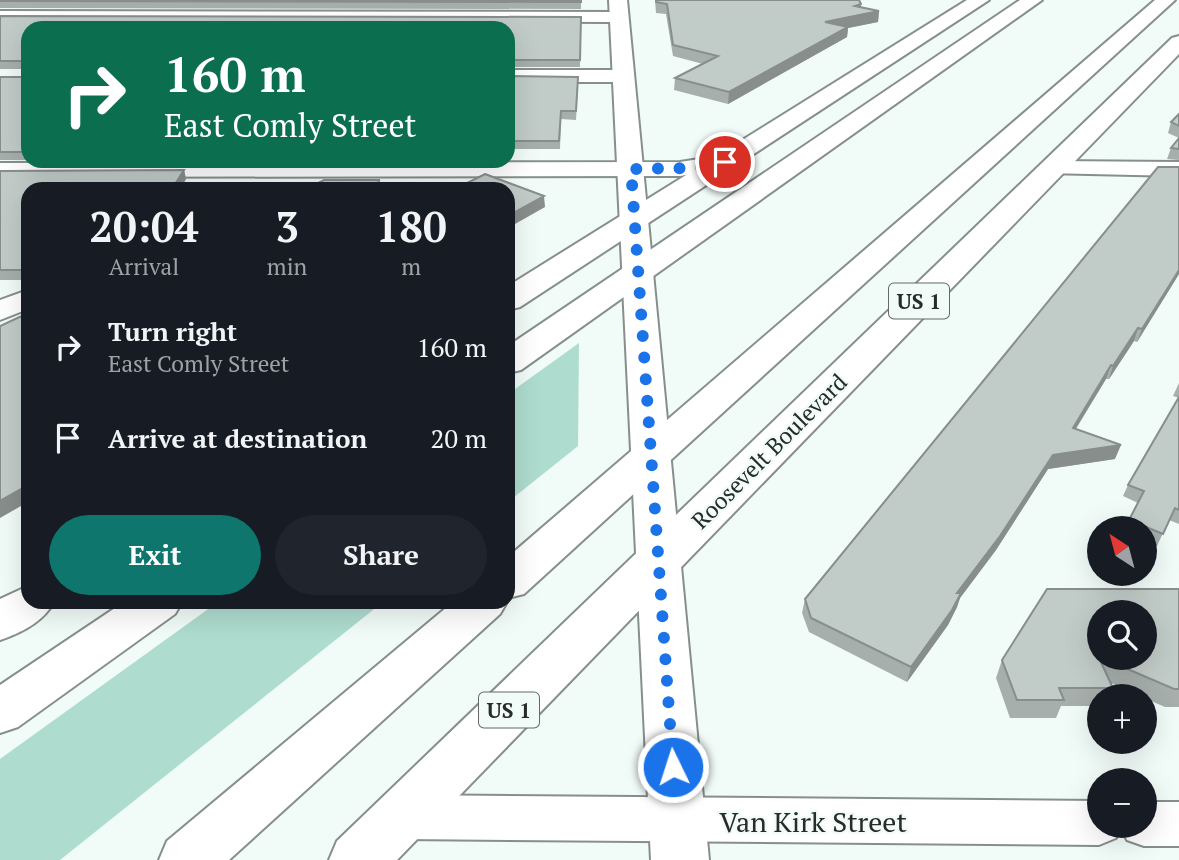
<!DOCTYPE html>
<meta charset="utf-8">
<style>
:root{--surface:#171b24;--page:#20242c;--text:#f1f3f6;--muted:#9ea1a6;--accent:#0f766e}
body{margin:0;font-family:"PT Serif",serif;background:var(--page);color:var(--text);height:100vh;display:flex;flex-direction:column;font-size:26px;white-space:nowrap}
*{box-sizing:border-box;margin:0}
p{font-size:23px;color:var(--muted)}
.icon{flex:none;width:38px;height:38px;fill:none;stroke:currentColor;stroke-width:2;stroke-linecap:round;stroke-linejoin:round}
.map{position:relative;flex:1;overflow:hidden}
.sheet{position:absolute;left:21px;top:182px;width:494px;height:427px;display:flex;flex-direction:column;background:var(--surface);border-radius:21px;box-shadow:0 7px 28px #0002}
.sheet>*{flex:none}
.guide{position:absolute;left:21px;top:21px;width:494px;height:147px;border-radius:21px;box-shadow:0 7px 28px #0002;background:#0b6e4f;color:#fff;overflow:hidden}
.needle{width:46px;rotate:324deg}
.tools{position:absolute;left:1087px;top:516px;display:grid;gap:14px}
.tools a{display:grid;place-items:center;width:70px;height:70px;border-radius:50%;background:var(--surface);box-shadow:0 7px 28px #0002;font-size:35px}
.pin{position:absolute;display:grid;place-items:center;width:60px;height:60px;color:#fff;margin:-30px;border:4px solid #fff;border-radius:50%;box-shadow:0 2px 7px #0007}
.me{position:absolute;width:77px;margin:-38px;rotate:356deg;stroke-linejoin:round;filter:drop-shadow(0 0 5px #0008)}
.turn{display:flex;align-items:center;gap:24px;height:147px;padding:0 28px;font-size:32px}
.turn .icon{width:91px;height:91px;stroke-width:2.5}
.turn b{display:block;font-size:49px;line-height:60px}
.eta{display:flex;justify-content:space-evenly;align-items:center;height:119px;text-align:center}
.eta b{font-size:42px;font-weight:700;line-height:49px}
.action{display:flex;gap:14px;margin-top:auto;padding:14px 28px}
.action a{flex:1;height:80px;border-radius:42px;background:var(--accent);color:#fff;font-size:28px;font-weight:700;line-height:80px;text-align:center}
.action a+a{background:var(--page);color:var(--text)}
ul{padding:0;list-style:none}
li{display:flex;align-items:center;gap:21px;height:91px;padding:0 28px}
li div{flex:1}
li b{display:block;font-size:26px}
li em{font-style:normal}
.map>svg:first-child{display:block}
.green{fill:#aedccf}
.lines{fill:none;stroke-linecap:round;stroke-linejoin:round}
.minor-casing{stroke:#868f8c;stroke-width:4}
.tertiary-casing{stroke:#868f8c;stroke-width:4}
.trunk-casing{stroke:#868f8c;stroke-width:4}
.minor{fill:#fff;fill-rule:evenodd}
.tertiary{fill:#fff;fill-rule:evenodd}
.trunk{fill:#fff;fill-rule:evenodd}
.wall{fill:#a6afac;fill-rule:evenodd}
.shaded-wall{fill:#878e8c}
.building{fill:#c1cbc8;stroke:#878e8c;stroke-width:2}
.route{stroke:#1a73e8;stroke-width:12;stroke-dasharray:0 21.6}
.labels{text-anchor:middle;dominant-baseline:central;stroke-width:5;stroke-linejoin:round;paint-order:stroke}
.shield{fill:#f1fbf8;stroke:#646968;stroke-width:2}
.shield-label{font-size:21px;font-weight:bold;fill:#272b2a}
.street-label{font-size:23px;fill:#272b2a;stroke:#f1fbf8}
.near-street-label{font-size:28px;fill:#272b2a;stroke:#f1fbf8}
</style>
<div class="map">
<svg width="1179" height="860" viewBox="0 0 1179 860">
<rect width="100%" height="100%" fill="#f1fbf8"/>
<g class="green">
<path d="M579,343L578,446L508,502V394Z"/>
<path d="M218,602H383L60,860H0V759Z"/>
</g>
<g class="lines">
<g class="minor-casing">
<g id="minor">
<path d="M0,11L619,12L628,17L619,22L0,21Z"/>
<path d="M508,70H624L634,76L624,82H508Z"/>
<path d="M725,155L736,162L733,167L680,176L0,177V163L680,162Z"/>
<path d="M1052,161L1179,162V176L1044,173L1041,168L1044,163Z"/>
<path d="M28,290V309L0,320V300Z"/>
<path d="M402,795L1099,801V826H1144V802H1179V846H1144L1127,840L1121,827L1116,838L1099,845L402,839L385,832L378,817L385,802Z"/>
</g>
</g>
<g class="tertiary-casing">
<path id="tertiary" d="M609,0H627L709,860H651Z"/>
</g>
<g class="trunk-casing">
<g id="trunk">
<path d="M967,0H989L520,307L508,310V286Z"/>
<path d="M1020,0H1042L521,370L508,373V346Z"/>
<path d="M1155,0H1175L524,594L508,598V557Z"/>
<path d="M1179,36V54L397,860H329L337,841L1172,38Z"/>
<path d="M28,586V602H54C43,622 21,633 0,640V599Z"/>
<path d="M124,602H182L175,614L18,727L0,733V685Z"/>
<path d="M453,602H507L500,614L229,860H159L167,841Z"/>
</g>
</g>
<use href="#minor" class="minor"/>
<use href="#tertiary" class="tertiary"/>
<use href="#trunk" class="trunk"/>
</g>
<g class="wall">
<path d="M0,0H581V9L0,8Z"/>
<path d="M655,0H859L861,7L879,11L878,22L848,28L847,37L728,104L674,90L675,78L703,64L673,56L666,14L656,13Z"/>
<path d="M0,16L581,17L580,67H508L28,28V160H0V77H27V69H0Z"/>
<path d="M508,76L578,85L576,120L561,119L560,149H508Z"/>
<path d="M1179,114V160L1167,159L1171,148L1179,138L1168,133L1171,122Z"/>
<path d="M184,170L186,179L180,189H28V280H0V171Z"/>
<path d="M1179,274L1137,342L1134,341L1109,379H1106L1076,429L1115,459L1048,469L996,550L960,598L957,607L948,625L907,682L809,632L802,613L805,599Z"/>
<path d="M1179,383V524L1169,520L1157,546L1144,541V528H1126L1138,503L1123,496L1128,485L1179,398L1173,396Z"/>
<path d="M1179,589V707H1165L1144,698V696H1141L1111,683L1113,688L1109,696H1099V706H1061L1056,718H1010L996,678L1002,660ZM1144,612V658H1099Z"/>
</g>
<g class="shaded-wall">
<path d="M861,4L860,15L879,11L878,22L848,28L847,37L728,104L729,92L825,22L855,6Z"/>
<path d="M184,170L186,179L180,189H172Z"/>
<path d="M544,196L545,207L508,228V216Z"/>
<path d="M1179,270V274L1137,342L1142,329Z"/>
<path d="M1138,328L1134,341L1109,379L1113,366Z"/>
<path d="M1111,365L1106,379L1068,441L1073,428Z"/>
<path d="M1121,445L1115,459L1048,469L996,550L960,598L957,607L948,625L907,682L911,667L957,593L1053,455Z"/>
<path d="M28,485V502L0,518V501Z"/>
</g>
<g class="building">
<path d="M0,0H581V2L0,1Z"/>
<path d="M656,0H859L861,4L855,6L879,11L825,22L848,27L729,92L675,78L718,56L673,45L667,4L656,2Z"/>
<path d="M0,16L581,17L580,60H508V28H28V152H0V77H27V61H0Z"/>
<path d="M508,76L578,77L576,111H561L559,141H508V124L510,110H508Z"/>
<path d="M1179,114V126L1171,122Z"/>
<path d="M1179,138V149L1171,148Z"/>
<path d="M1158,167H1179V270L1142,329L1138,328L1113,366L1111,365L1073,428L1121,445L1053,455L1000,536L957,593H961L952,610L911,667L811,618L805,599Z"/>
<path d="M184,170L172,189H28V270H0V171Z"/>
<path d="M485,174L544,196L508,216V189H455Z"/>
<path d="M324,180H379L378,186L385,189H306Z"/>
<path d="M28,313V485L0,501V326Z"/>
<path d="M1179,397V510L1175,508L1163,534L1129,520L1144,491L1128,485Z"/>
<path d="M1047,589H1179V689H1174L1102,658H1144V612H1099V658L1113,688H1059L1064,700H1017L1002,660Z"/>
</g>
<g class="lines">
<path class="route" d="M673,767L631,169L695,168L725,162"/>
</g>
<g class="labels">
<g class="shield">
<rect x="889" y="283.5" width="60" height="35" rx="5"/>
<rect x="479" y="692.5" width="60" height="35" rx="5"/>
</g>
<g class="shield-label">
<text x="919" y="301">US 1</text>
<text x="509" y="710">US 1</text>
</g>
<g class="street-label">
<text transform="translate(769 451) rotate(-45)">Roosevelt Boulevard</text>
</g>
<g class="near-street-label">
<text x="813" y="821">Van Kirk Street</text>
</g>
</g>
</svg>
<div class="tools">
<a><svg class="needle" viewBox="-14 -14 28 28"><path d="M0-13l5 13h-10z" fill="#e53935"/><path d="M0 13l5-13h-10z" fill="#9ea1a6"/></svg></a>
<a><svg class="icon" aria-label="search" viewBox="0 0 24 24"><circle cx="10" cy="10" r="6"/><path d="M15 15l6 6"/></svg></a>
<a>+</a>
<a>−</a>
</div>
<div class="pin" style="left:725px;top:162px;background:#d93025"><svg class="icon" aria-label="arrive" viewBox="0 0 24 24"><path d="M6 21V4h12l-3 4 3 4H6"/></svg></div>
<svg class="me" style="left:673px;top:767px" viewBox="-20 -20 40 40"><circle r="17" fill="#1a73e8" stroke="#fff" stroke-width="3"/><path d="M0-11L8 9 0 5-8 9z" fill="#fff"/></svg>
<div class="guide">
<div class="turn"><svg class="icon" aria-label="right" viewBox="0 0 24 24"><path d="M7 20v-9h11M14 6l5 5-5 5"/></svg><div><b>160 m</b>East Comly Street</div></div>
</div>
<section class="sheet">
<div class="eta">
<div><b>20:04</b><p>Arrival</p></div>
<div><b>3</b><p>min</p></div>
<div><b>180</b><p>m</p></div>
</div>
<ul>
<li><svg class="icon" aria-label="right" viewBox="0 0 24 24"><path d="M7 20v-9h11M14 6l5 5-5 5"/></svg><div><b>Turn right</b><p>East Comly Street</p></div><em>160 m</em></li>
<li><svg class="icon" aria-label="arrive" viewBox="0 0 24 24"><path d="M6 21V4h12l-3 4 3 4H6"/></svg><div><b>Arrive at destination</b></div><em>20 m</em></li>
</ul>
<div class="action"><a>Exit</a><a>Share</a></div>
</section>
</div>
